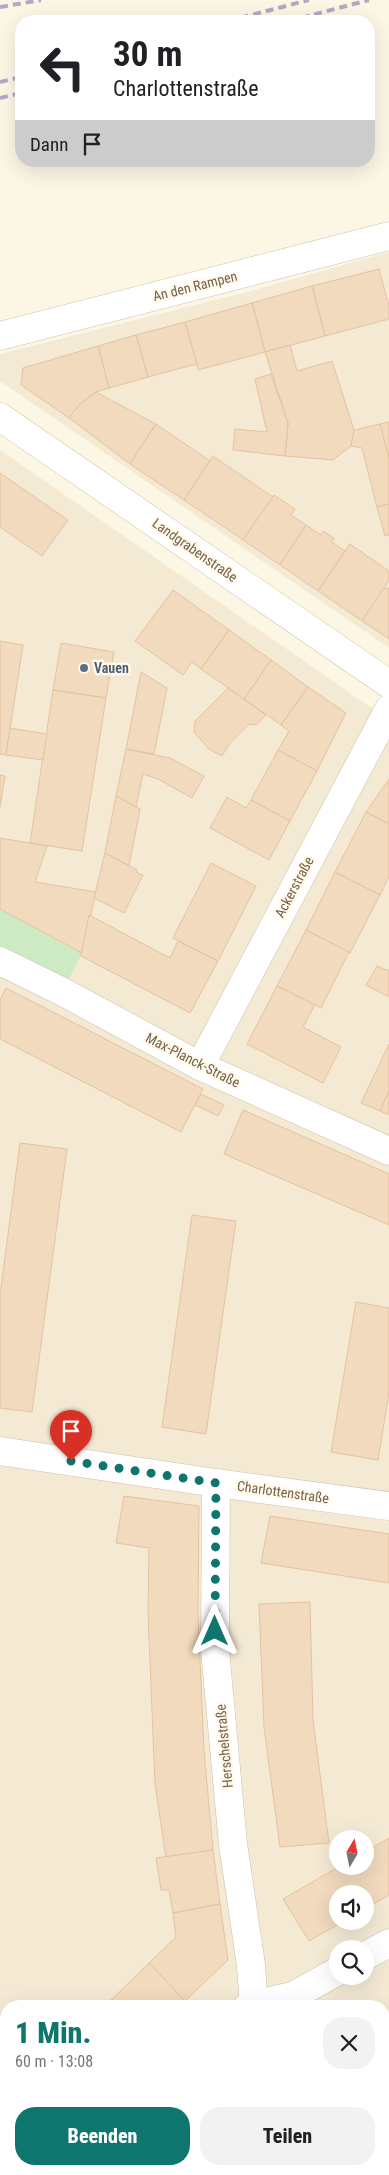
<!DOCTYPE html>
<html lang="de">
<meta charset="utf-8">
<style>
:root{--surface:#fff;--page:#f2f2f2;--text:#202124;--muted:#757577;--accent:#0f766e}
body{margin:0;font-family:"Roboto Condensed",sans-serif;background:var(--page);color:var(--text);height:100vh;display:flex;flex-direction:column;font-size:19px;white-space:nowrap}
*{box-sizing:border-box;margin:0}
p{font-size:16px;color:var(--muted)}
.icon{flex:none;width:28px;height:28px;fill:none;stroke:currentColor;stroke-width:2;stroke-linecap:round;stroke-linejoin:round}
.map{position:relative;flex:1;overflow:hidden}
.sheet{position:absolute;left:0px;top:2000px;width:390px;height:175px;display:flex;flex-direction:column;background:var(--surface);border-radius:20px 20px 0 0;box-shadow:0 5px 20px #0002}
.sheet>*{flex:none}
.top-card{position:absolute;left:15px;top:15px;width:360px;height:152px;border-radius:20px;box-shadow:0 5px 20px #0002;background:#fff;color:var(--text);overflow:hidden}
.needle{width:32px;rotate:10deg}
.fabs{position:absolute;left:329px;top:1830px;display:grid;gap:10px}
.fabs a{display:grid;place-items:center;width:45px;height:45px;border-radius:50%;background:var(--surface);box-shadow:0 5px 20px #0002;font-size:25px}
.pin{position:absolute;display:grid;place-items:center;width:42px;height:42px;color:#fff;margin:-51px -21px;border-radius:50% 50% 50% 0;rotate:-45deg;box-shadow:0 0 5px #0007}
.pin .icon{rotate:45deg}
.me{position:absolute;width:55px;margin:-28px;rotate:0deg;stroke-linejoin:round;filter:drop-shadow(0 0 4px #0008)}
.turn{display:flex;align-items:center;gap:18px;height:105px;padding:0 15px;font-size:22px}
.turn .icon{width:65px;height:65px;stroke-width:2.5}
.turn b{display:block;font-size:35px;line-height:42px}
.then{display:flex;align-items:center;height:48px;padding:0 15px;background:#0003;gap:10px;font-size:19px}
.round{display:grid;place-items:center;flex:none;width:52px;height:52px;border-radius:20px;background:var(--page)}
.headline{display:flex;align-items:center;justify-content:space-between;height:85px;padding:0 15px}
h1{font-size:30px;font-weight:800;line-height:38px;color:var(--accent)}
.action{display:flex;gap:10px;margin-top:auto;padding:10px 15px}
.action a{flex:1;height:58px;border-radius:20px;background:var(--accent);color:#fff;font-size:20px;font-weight:800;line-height:58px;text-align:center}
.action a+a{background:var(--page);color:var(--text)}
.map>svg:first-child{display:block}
.residential{fill:#f4ead4;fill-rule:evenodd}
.green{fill:#cdeac4}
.building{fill:#f1dabd;stroke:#e4c39e}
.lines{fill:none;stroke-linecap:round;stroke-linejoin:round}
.minor-casing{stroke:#cec0ac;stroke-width:29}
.tertiary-casing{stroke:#cec0ac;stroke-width:29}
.secondary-casing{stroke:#d0c1a9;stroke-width:29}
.minor{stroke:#fff;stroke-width:28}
.tertiary{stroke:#fff;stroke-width:28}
.secondary{stroke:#fff;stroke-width:28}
.rail{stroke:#bba4c6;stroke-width:4;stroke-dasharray:8 5;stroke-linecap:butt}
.route{stroke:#0f766e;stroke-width:9;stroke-dasharray:0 16.2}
.service-dot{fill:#5c6f8a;stroke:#fffaec;stroke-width:2}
.labels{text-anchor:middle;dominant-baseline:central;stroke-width:5;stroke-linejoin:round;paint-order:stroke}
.street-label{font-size:14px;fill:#75604b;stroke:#fffaec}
.service-label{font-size:14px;font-weight:bold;fill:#4e5e75;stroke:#fffaec;text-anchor:start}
</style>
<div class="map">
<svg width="389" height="2175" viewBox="0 0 389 2175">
<rect width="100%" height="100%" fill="#fcf7e5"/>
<g class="residential">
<path d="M389,252V648L0,381V354L247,292Z"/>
<path d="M0,450L389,720V2175H0ZM338,1839H365V1866H338ZM338,1894H365V1921H338ZM338,1949H365V1976H338ZM6,2006H384V2169H6Z"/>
</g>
<path class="green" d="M0,909L82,953L69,979L0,947Z"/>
<g class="building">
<path d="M379,269L389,306V319L325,336L312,286Z"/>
<path d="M312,286L325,336L265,352L252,303Z"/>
<path d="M252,303L265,352L198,370L185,322Z"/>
<path d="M185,322L197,364L148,377L136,335Z"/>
<path d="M136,335L148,377L109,388L98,346Z"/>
<path d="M290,345L297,371L332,361L354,430L351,446L333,460L285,456L288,423L265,352Z"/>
<path d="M98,346L109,388L96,392L80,404L69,418L21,385L23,368Z"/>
<path d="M271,374L288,423L285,456L233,450L235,429L267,432L255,379Z"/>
<path d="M96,392L156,424L130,464L69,418L80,404Z"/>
<path d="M389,422V459L380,424Z"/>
<path d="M156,424L210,461L184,500L130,464Z"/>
<path d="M380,424L389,459V504L377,507L362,448L351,446L354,430Z"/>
<path d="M213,456L273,497L243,540L184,500Z"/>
<path d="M0,473L68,520L42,556L0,527Z"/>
<path d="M274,495L295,509L291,515L306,525L280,565L243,540Z"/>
<path d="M389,504V535L385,536L377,507Z"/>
<path d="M306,525L321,535L323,531L334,538L332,542L345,551L318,591L280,565Z"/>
<path d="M350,544L389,571V581L362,621L318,591Z"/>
<path d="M389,588V639L362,621L383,589Z"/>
<path d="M173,590L229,630L201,669L192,662L183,675L135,641Z"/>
<path d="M229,630L271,660L244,699L201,669Z"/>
<path d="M0,641L23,645L6,755L0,754Z"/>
<path d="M61,643L114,652L106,698L53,690Z"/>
<path d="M271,660L308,687L281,725L244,699Z"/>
<path d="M141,672L167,688L154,754L126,749Z"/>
<path d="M308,687L346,713L317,771L278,750L289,731L281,725Z"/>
<path d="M228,688L266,715L256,725L249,724L230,743L222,756L209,749L194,732L195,721Z"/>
<path d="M53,690L106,698L82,851L30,843Z"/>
<path d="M10,728L47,734L43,760L6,755Z"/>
<path d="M126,749L170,758L204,776L192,798L158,779L143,774L136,807L116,796Z"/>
<path d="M278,750L317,771L290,821L251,800Z"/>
<path d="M0,775L5,776L0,807Z"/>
<path d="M389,779V824L366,812Z"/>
<path d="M116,796L140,809L129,866L105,853Z"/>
<path d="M227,797L246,808L251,800L290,821L269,860L210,828Z"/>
<path d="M366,812L389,824V877L380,895L335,872Z"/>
<path d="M0,838L47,846L35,882L96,892L82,953L0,909Z"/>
<path d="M105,853L137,870L136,872L143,875L124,913L94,898Z"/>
<path d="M211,863L256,886L218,961L173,938Z"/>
<path d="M335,872L380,895L350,953L306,930Z"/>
<path d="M89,915L170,958L178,941L218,961L190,1013L81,956Z"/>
<path d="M306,930L349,952L321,1008L277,986Z"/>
<path d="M377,966L389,971V997L366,985Z"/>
<path d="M277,986L315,1005L303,1027L341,1047L323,1083L247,1044Z"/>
<path d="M6,988L203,1089L181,1132L0,1039V1000Z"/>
<path d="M389,1044V1091L380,1111L361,1103Z"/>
<path d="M389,1091V1115L380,1111Z"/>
<path d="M201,1094L224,1105L218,1116L195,1105Z"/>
<path d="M243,1110L389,1174V1225L224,1154Z"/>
<path d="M20,1143L67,1149L32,1412L0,1408V1295Z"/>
<path d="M192,1215L236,1221L206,1434L162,1427Z"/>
<path d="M356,1302L389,1308V1393L378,1460L331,1452Z"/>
<path d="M124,1496L199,1506L198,1614L204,1751L213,1850L166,1858L155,1784L148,1613L149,1548L116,1543Z"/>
<path d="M270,1516L389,1534V1583L261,1563Z"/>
<path d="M310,1602L313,1720L329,1843L280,1847L264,1727L259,1604Z"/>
<path d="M389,1838V1895L365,1909V1894H338V1921H344L309,1941L283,1899L340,1866H365V1852Z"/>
<path d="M213,1850L220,1904L173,1913L169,1890H161L156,1858Z"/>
<path d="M220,1904L228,1960L185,2001L149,1963L176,1937L173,1913Z"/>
<path d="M149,1963L185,2001L180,2006H105Z"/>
<path d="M384,2056L389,2060V2101L384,2107Z"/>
<path d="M389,2101V2139L384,2135V2107Z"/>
<path d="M6,2104V2169H13L7,2175H0V2110Z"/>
<path d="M147,2169H209L203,2175H140Z"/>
<path d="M250,2169H315L322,2175H257Z"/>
</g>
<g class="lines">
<g class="minor-casing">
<g id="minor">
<path d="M0,961L63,992L200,1066L389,1151"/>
<path d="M200,1066L389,709"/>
<path d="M0,1451L216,1483L389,1506"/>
<path d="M216,1483L215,1650L233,1844L251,1965L254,2006"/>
<path d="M365,1956L389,1943"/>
<path d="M248,2006L293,1996L338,1971"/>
<path d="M365,2169L372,2175"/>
<path d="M63,2175L64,2169"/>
</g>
</g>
<g class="tertiary-casing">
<path id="tertiary" d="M0,336L389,236"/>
</g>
<g class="secondary-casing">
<path id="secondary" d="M0,417L389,684"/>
</g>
<use href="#minor" class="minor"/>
<use href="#tertiary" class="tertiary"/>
<use href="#secondary" class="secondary"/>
<g class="rail">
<path d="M0,7L41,0"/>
<path d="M228,21L309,0"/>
<path d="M289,21L369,0"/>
<path d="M0,82L21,77"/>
<path d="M0,98L21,93"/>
</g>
</g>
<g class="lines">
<path class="route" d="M71,1461L216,1483L215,1631"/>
</g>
<circle class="service-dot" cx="84" cy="668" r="5"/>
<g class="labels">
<g class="street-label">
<text transform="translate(195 286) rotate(-14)">An den Rampen</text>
<text transform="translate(195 550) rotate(35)">Landgrabenstraße</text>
<text transform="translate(294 887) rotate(-62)">Ackerstraße</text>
<text transform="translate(193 1060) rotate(27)">Max-Planck-Straße</text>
<text transform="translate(283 1492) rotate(8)">Charlottenstraße</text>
<text transform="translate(224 1746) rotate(-95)">Herschelstraße</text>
</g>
<g class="service-label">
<text x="94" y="668">Vauen</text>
</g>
</g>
</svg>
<div class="fabs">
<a><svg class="needle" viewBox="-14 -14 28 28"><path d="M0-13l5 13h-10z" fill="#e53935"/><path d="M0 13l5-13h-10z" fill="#757577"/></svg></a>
<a><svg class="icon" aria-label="sound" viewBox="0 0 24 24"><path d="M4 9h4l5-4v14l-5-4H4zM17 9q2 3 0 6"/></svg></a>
<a><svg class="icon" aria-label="search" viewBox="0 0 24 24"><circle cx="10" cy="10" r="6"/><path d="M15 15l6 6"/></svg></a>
</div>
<div class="pin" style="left:71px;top:1461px;background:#d93025"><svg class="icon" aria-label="arrive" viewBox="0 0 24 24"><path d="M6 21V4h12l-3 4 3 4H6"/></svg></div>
<svg class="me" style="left:215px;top:1631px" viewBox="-20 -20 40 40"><path d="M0-17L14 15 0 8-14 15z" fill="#0f766e" stroke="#fff" stroke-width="4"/></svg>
<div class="top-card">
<div class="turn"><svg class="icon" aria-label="left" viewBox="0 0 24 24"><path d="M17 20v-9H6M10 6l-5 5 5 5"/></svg><div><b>30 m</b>Charlottenstraße</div></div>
<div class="then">Dann<svg class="icon" aria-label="arrive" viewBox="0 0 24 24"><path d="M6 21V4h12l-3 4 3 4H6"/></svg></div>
</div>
<section class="sheet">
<div class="headline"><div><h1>1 Min.</h1><p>60 m · 13:08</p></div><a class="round"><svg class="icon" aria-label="close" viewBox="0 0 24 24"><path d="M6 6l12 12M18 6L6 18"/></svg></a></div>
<div class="action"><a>Beenden</a><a>Teilen</a></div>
</section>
</div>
